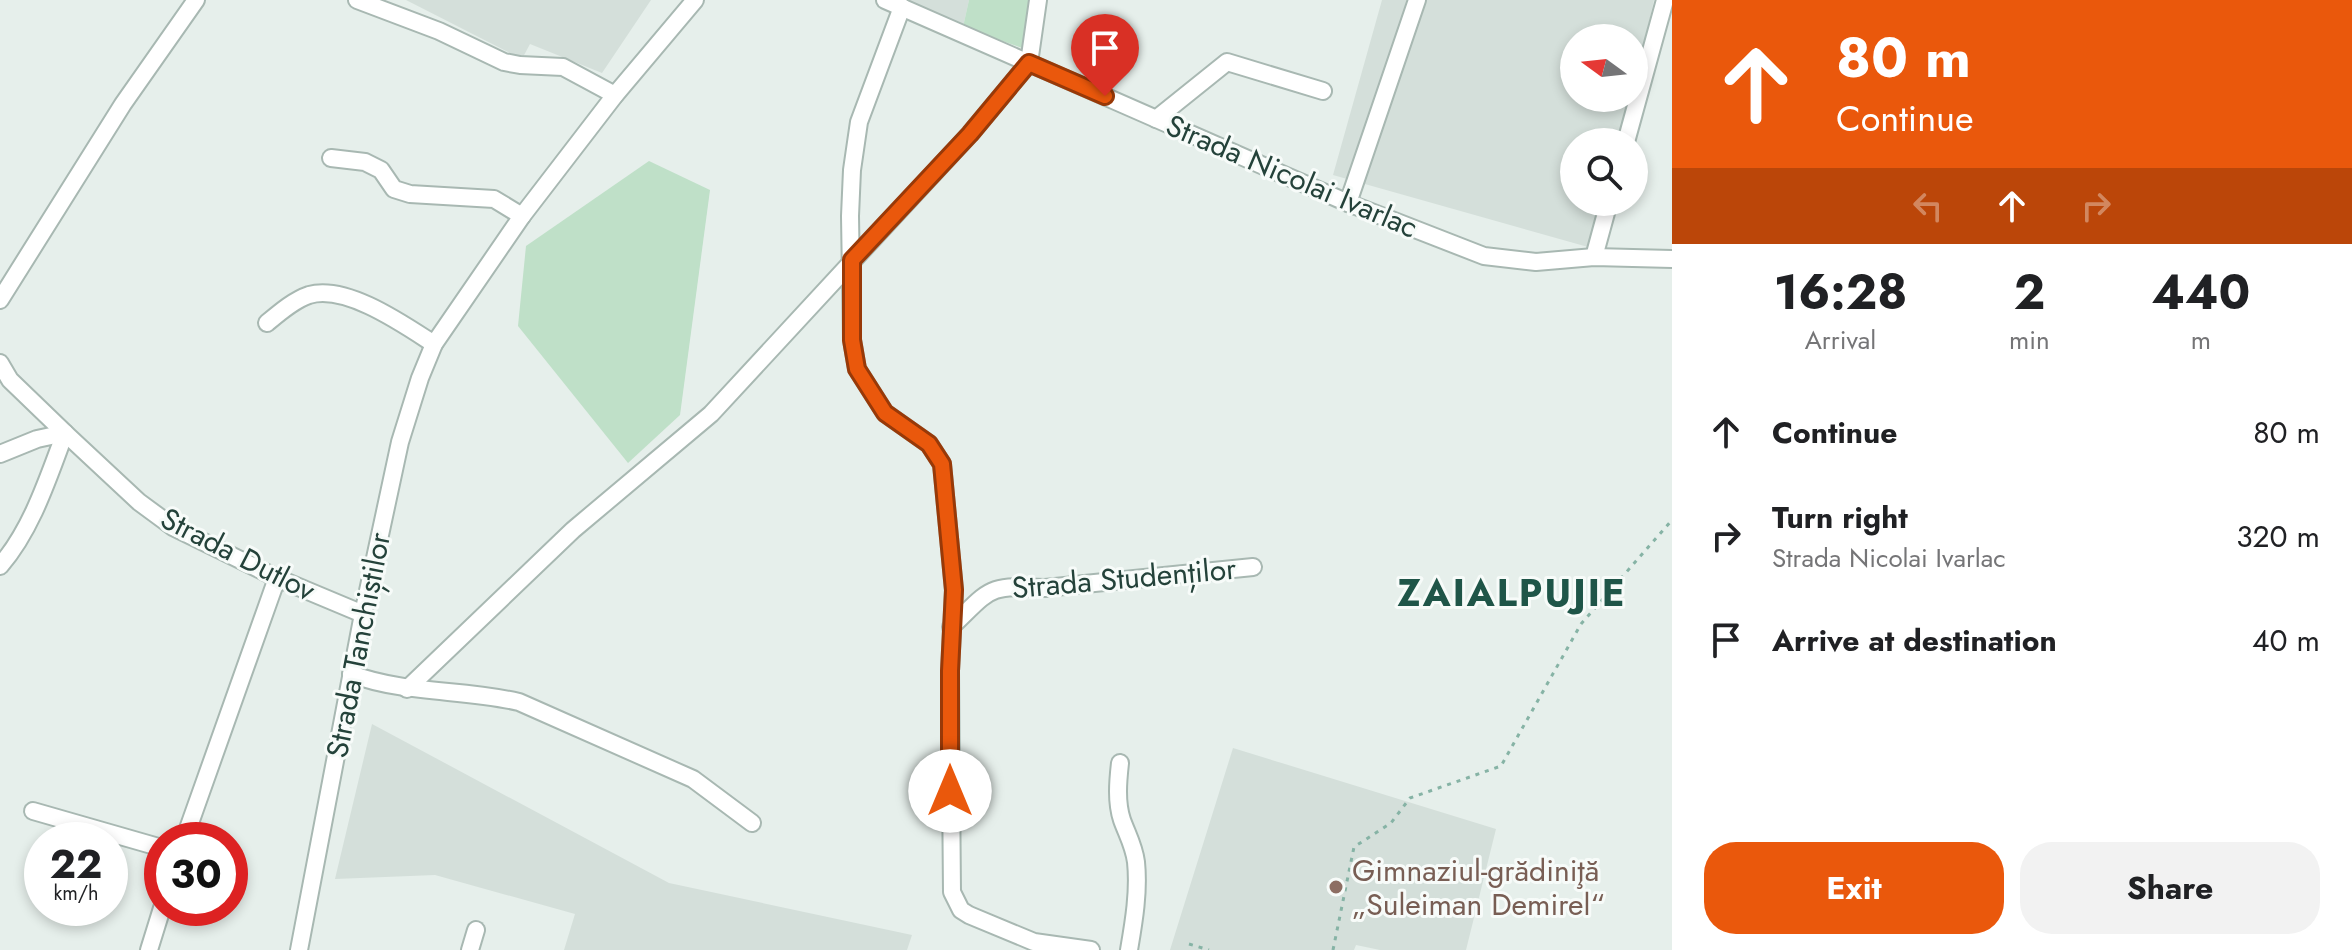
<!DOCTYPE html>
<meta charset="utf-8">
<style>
:root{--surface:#fff;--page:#f2f2f2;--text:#202124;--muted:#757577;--accent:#ea580c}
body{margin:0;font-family:Jost,sans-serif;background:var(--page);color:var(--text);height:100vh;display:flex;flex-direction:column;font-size:30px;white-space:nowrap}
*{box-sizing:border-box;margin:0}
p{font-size:26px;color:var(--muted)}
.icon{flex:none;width:44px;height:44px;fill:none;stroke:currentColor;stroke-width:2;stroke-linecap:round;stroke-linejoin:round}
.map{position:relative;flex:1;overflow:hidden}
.side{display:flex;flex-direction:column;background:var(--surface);width:680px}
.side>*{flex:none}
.guide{background:#ea580c;color:#fff;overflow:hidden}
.needle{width:52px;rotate:285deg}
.controls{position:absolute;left:1560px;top:24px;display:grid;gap:16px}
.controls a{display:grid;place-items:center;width:88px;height:88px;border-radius:50%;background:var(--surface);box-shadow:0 4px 12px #0003;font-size:40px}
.speed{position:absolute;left:24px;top:822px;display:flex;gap:16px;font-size:40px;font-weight:700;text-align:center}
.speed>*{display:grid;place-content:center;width:104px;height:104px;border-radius:50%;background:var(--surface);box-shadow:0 4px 12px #0003;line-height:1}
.speed small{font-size:20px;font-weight:400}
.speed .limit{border:12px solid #d22;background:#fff;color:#111}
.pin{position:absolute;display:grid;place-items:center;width:68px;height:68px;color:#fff;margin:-82px -34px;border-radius:50% 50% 50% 0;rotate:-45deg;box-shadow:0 0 8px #0007}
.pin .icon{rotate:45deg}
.me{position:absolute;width:88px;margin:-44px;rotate:0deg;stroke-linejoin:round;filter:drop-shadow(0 0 6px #0008)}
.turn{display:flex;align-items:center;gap:28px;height:168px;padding:0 32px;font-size:36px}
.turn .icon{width:104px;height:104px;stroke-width:2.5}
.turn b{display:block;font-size:56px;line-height:68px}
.lanes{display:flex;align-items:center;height:76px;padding:0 32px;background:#0003;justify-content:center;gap:40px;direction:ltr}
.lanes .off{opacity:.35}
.eta{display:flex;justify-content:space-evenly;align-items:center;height:136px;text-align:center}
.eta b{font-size:48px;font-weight:700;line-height:56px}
.cta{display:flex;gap:16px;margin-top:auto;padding:16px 32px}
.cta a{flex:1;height:92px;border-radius:32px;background:var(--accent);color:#fff;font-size:32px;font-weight:700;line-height:92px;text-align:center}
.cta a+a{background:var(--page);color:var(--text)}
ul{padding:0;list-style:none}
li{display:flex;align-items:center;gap:24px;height:104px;padding:0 32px}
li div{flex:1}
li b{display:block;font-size:30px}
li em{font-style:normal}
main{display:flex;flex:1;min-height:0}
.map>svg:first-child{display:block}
.built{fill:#d4dfda}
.green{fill:#bfe0c8}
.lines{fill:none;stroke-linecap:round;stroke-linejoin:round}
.minor-casing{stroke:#a8b8b2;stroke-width:20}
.path{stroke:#86b3a5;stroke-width:3;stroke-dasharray:4 6;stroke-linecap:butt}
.minor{stroke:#fff;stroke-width:16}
.route-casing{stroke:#983908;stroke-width:20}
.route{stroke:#ea580c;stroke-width:14}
.education-dot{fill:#8d6e63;stroke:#f7fbf9;stroke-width:3}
.labels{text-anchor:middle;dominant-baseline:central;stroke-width:6;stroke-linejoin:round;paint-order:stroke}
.street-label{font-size:30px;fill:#24423a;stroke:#f7fbf9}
.education-label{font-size:30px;fill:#785e54;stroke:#f7fbf9;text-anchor:start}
.district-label{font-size:38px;font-weight:bold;letter-spacing:2px;fill:#1f5548;stroke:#f7fbf9}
</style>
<main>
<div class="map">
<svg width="1672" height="950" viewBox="0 0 1672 950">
<rect width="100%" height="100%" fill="#e6efeb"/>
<g class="built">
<path d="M406,0H651L602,73L530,44L522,59Z"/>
<path d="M903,0H969L963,27Z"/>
<path d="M1382,0H1654L1634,88V38H1574V98H1631L1618,142H1574V202H1601L1588,247L1333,175Z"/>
<path d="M372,724L669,883L912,935L907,950H564L575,914L435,875L335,879Z"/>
<path d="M1233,748L1496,829L1466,950H1380L1356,945L1354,950H1170Z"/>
</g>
<g class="green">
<path d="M969,0H1032L1022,48L963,27Z"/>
<path d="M649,161L710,190L680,415L628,463L518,326L526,246Z"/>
</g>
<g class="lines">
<g class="minor-casing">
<g id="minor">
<path d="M357,0L439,31L504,62L520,65L563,67L615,95"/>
<path d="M885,0L1348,203L1484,256L1536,262L1594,257L1672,259"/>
<path d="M902,7L859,122L852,170L850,216L852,340L857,369L885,413L929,444L942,464L954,590L950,671L952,892L961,910L969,915L1034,942L1091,950"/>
<path d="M1156,119L1227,62L1323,91"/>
<path d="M1626,142L1665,0"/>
<path d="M331,158L365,162L381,170L394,189L410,194L494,199L522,216"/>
<path d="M1348,203L1417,0"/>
<path d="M1594,257L1609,202"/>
<path d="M0,300L123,104L196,0"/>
<path d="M267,323C279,313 294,300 309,295C346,284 403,324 434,344"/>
<path d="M0,363L10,380L65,433C48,478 32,529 0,566"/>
<path d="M0,454L37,439L65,433L139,502L173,527L277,578L363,614"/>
<path d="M951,627C992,588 986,585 1045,588L1253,567"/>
<path d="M351,674C405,694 463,689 519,702L693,779L752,823"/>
<path d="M407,689L573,530L711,414L970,134L1029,63L1038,0"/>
<path d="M1120,763C1118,781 1116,802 1122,820C1127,834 1134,846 1136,862C1139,891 1134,921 1129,950"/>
<path d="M33,811L162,848"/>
<path d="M184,840L277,578"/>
<path d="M149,950L162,908"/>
<path d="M299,950L363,614L400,442L420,378L434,344L522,216L615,95L695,0"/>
<path d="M470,950L476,930"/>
</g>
</g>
<g class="path">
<path d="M1189,944L1209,950"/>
<path d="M1333,950L1354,847L1391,823L1410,798L1501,766L1581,624L1672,520"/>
</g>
<use href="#minor" class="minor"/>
</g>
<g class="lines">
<g class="route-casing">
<path id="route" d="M950,791V671L954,590L942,464L929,444L885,413L857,369L852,340V260L970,134L1029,63L1105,96"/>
</g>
<use href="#route" class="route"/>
</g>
<circle class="education-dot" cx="1336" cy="887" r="8"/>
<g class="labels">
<g class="street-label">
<text transform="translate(1292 176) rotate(23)">Strada Nicolai Ivarlac</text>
<text transform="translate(238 554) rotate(27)">Strada Dutlov</text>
<text transform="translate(1124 578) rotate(-5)">Strada Studenților</text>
<text transform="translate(358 645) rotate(-79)">Strada Tanchiștilor</text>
</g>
<g class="education-label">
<text x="1352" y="870">Gimnaziul-grădiniţă<tspan x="1352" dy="34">„Suleiman Demirel“</tspan></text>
</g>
<g class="district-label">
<text x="1512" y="592">ZAIALPUJIE</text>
</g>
</g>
</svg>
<div class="controls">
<a><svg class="needle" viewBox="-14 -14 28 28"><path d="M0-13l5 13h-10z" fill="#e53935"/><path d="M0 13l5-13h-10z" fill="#757577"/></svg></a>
<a><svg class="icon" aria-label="search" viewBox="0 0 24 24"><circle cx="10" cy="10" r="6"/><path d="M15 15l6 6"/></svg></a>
</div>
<div class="speed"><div>22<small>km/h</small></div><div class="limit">30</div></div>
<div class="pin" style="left:1105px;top:96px;background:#d93025"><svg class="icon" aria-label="arrive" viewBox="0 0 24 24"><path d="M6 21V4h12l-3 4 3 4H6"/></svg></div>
<svg class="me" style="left:950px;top:791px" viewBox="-20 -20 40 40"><circle r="19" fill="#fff"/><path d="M0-13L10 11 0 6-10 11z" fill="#ea580c"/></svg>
</div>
<section class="side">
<div class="guide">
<div class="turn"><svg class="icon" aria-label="ahead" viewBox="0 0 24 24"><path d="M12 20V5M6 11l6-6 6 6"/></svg><div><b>80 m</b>Continue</div></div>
<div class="lanes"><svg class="icon off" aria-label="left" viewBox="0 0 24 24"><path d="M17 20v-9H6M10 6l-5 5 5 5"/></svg><svg class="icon" aria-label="ahead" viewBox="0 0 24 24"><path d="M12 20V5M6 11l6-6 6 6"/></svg><svg class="icon off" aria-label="right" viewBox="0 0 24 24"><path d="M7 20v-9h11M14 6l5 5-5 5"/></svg></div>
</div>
<div class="eta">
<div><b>16:28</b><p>Arrival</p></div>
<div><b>2</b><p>min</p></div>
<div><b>440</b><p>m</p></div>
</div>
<ul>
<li><svg class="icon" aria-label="ahead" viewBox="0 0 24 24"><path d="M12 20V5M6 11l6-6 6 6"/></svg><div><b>Continue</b></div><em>80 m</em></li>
<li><svg class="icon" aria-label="right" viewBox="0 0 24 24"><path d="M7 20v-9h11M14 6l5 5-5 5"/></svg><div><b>Turn right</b><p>Strada Nicolai Ivarlac</p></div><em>320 m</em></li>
<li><svg class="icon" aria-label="arrive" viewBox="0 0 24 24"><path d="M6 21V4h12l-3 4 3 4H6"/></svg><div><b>Arrive at destination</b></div><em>40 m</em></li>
</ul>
<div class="cta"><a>Exit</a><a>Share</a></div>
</section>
</main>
